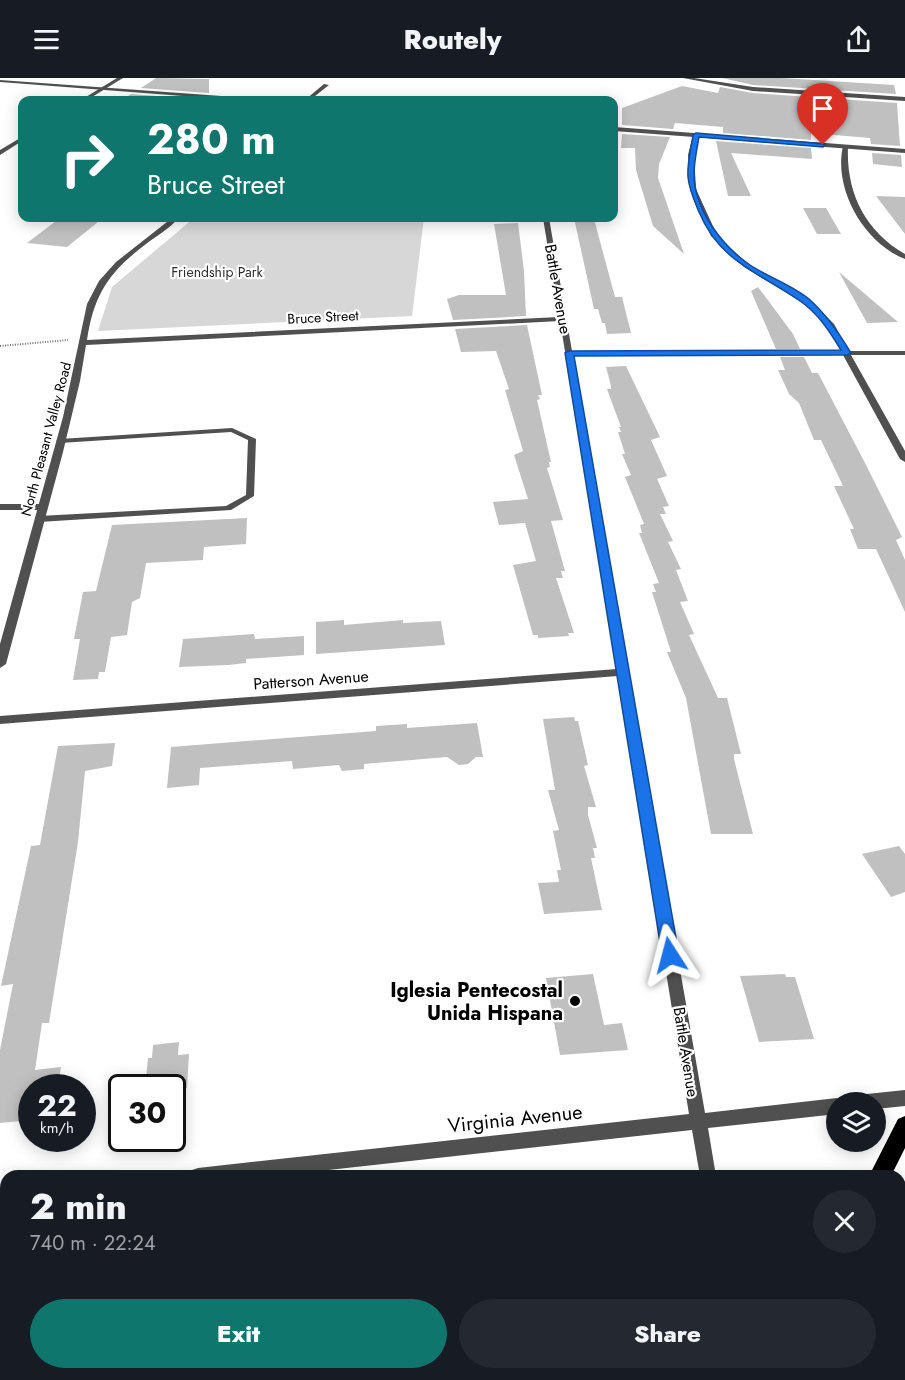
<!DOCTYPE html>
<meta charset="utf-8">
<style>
:root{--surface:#171b24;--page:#242831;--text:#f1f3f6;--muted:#9ea1a6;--accent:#0f766e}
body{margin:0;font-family:Jost,sans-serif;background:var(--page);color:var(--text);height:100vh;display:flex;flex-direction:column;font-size:22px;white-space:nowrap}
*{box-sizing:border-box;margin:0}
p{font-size:20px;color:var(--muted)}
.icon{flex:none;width:33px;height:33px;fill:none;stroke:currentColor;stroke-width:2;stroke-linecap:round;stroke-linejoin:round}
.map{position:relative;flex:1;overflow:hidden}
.panel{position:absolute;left:0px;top:1092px;width:906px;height:210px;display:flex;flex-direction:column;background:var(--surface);border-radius:18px 18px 0 0;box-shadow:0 3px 15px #0003}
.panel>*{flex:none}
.hud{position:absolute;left:18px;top:18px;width:600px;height:126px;border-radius:12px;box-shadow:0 3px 15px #0003;background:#0f766e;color:#fff;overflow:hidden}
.buttons{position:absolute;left:826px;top:1014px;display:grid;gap:12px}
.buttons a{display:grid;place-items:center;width:60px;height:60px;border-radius:50%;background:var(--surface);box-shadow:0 3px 15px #0003;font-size:30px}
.speed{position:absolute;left:18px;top:996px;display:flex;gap:12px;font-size:30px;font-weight:700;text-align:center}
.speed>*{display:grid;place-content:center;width:78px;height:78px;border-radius:50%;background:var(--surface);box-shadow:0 3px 15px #0003;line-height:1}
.speed small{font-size:15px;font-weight:400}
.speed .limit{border:3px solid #111;border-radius:9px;background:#fff;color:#111}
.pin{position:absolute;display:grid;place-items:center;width:51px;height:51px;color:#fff;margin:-62px -26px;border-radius:50% 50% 50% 0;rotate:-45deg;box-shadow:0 0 6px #0007}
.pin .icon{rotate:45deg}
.me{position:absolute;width:66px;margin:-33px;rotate:351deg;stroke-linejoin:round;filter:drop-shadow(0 0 4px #0008)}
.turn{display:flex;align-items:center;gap:21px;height:126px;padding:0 30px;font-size:27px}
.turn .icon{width:78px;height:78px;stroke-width:2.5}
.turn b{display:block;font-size:42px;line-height:51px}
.round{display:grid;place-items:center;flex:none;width:63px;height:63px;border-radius:32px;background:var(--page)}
.overview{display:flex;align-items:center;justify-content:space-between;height:102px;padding:0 30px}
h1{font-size:36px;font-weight:800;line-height:45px}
.button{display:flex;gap:12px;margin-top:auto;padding:12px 30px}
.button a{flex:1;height:69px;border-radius:36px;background:var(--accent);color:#fff;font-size:24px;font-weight:800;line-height:69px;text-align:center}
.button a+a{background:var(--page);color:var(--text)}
header{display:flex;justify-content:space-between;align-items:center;height:78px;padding:0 30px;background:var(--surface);font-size:27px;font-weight:800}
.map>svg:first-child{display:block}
.green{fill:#d7d7d7}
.building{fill:#c0c0c0}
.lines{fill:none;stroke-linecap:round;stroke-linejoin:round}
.path{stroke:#727272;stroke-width:2;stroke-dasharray:1 1.5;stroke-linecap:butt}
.service{fill:#505050;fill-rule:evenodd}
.minor{fill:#505050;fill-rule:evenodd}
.tertiary{fill:#505050;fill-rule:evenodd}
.primary{fill:#000;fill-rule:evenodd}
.route{fill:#1a73e8;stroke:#114b97;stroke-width:1.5}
.poi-dot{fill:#000;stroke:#fff;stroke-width:2}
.labels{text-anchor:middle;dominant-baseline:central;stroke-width:4.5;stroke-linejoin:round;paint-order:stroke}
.far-park-label{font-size:14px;fill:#2e2e2e;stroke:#fff}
.far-street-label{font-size:14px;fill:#000;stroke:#fff}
.street-label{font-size:16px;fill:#000;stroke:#fff}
.near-poi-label{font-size:20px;font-weight:bold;fill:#000;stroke:#fff;text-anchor:end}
.near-street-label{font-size:20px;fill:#000;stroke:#fff}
</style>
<header><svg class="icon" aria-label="menu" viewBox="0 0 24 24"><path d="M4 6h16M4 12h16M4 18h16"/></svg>Routely<svg class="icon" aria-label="share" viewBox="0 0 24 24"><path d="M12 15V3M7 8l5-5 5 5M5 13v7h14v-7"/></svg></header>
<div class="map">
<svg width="905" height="1302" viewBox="0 0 905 1302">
<rect width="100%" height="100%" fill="#fff"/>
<path class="green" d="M194,140H424L412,238L98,253L112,209Z"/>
<g class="building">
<path d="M156,0L209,1V15L141,10Z"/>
<path d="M722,0H782L894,7L896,16L753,7Z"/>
<path d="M682,8L718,15L720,9L753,15L897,25L900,68L871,66L870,60L811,55V62L723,55V49L675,45L673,51L622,47V30Z"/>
<path d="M131,16L208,22H122Z"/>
<path d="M622,56L670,59L659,86L658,100L684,176L653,148L636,92L635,70H621Z"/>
<path d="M716,63L811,70L812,81L731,75L751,118H728Z"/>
<path d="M872,75L901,77L902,89L873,86Z"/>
<path d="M876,118L905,119V156Z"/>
<path d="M803,130H826L841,156H817Z"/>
<path d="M60,140H103L67,169L27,165Z"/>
<path d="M574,140L594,141L615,219H622L631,255L607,256L605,245H602L598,231H594Z"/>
<path d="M518,145L524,193L526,238L453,242L447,221L459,217H506L494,146Z"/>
<path d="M839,194L898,244L867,245Z"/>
<path d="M758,209L793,256L800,271H776L751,213Z"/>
<path d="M527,247L542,317H538L540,321L537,322L551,384H549L550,389L547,390L563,442L551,443L565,493H561L563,500H556L574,555H568L569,558L538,560V557H533L513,487L536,483L525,445L499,447L493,424L528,421L514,377L523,373L505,312L509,311L496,273L461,274L455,251Z"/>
<path d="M780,279H804L812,295H818L865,385L902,459L896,462L905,482V534L876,471H858L850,451H854L834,408H843L821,362H814L799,325L789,316L778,292H785Z"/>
<path d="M626,288L660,359L651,362L667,398L657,401L669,428L663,429L666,436H660L673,463L668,464L681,491L676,492L688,523L680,524L694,556L689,557L718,620H727L741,676H734V681L753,756H711L686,620L667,574H671L652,514H656L653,506L659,505L639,455H642L640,447L644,446L625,399L631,397L622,376H625L618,354H621L619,349H621L607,311H611V308L606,289Z"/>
<path d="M247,440L246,466L204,469L203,482L146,485L140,520L132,524L127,557L111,559L105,594H99L98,601L73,602L80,561H74L83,514L96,513L112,447Z"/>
<path d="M344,542V547L403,542V545L441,543L445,567L316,576V544Z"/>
<path d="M254,556L255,561L304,558V577L246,581V585L228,587L179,589L183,561Z"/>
<path d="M574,639L575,643H578L588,687L584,688L596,729H588V737L597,770H593L595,780H591L602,832L544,836L538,805L559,804L557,792H561L553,753L559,752L548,712H555L543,641Z"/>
<path d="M477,645L483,679H476L468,686L459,687L447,679L364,686V691L342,693L339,687L293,691L292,683L200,690L199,707L167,710L171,669L376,653V648L407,646V650Z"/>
<path d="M115,665L112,688L85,693L78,764L49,945H42L35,992L61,989L58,1010H32V1028L22,1032L20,1043L0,1045V972L13,906L1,908L31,768L40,767L58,668Z"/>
<path d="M899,768L905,776V814L891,819L862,776Z"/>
<path d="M593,896L604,947L622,945L628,972L560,977L546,900Z"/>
<path d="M785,896L786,899H795L814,961L759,964L740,898Z"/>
<path d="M179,964L178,977L189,976L187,1010H145L148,980H152L153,967Z"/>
</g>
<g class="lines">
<path class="path" d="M0,268L68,262"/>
<g class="service">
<path d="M232,350L256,361L254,418L231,432L39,444L35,441L39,438L226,428L246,417L248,362L231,354L60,365L56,363L60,361Z"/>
<path d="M0,426H42L46,429L42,432H0Z"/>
</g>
<g class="minor">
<path d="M117,0H123L87,22H81Z"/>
<path d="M683,0H694L753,9L905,19V23L753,13Z"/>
<path d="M324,6L329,7L310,22H305Z"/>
<path d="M696,55L699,57L694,77L696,111L717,157L748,187L808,220L834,246L849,273H905V277H851L905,373V384L900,381L843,277H573L705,1035L837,1020L844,1024H837V1036L708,1050L716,1098H700L692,1052L274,1098H190L192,1092L198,1090L689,1036L618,598L0,646V638L617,591L560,243L86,267L80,303L63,374L6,586L0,590V566L63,339L87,226L99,203L116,184L172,140H178C171,150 156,158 146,166C109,194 94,216 87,262L559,239L543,140H549L572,273H841L828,249L802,224L744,189L711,158L690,111L688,77L693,57Z"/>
<path d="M22,59V63L0,77V72Z"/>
<path d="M843,68L848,69C846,114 865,153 905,176V181C864,165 833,111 843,68Z"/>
<path d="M905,1012V1028L876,1031V1024H859L861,1019L867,1016Z"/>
<path d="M6,1109V1127L0,1128V1110Z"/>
<path d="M747,1296H767L770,1302H750Z"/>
</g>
<g class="tertiary">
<path d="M0,2L249,20L252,22H235L0,4Z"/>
<path d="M614,49L905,71V75L614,53Z"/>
</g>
<g class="primary">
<path d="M905,1038V1070L891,1098H869L898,1041Z"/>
<path d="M770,1296H794L791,1302H767Z"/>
</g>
</g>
<path class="route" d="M696,55L825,66L823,69L699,59C697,71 694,84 694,96C694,131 722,168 750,187C768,199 792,207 809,221C827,237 839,255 851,275L847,277L574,278L679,877L676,882H665L662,877L565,275L569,273L841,272C830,254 818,235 800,223C758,194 720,184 699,134C694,122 689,111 688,99C687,85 691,71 693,57Z"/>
<circle class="poi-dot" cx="575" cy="923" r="6"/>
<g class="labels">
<g class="far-park-label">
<text x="217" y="194">Friendship Park</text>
</g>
<g class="far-street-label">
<text transform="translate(323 239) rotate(-3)">Bruce Street</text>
<text transform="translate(46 361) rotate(-75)">North Pleasant Valley Road</text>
</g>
<g class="street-label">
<text transform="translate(558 211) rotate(80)">Battle Avenue</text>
<text transform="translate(311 602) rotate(-4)">Patterson Avenue</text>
<text transform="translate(686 974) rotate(81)">Battle Avenue</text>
</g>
<g class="near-poi-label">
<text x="563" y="912">Iglesia Pentecostal<tspan x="563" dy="23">Unida Hispana</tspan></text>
</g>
<g class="near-street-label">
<text transform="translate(515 1041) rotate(-6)">Virginia Avenue</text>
</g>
</g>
</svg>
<div class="buttons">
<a><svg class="icon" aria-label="layers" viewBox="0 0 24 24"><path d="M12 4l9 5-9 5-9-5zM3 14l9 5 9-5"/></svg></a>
</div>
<div class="speed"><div>22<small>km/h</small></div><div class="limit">30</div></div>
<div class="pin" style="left:823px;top:67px;background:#d93025"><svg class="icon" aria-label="arrive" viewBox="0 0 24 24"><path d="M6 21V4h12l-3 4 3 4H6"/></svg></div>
<svg class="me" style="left:670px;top:877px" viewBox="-20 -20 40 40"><path d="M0-17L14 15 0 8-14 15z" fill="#1a73e8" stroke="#fff" stroke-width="4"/></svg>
<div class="hud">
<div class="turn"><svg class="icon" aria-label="right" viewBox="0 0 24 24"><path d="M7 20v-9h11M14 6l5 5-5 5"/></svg><div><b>280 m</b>Bruce Street</div></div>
</div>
<section class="panel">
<div class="overview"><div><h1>2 min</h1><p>740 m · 22:24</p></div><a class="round"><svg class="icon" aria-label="close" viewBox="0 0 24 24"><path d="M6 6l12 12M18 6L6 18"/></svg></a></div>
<div class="button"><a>Exit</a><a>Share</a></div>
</section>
</div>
